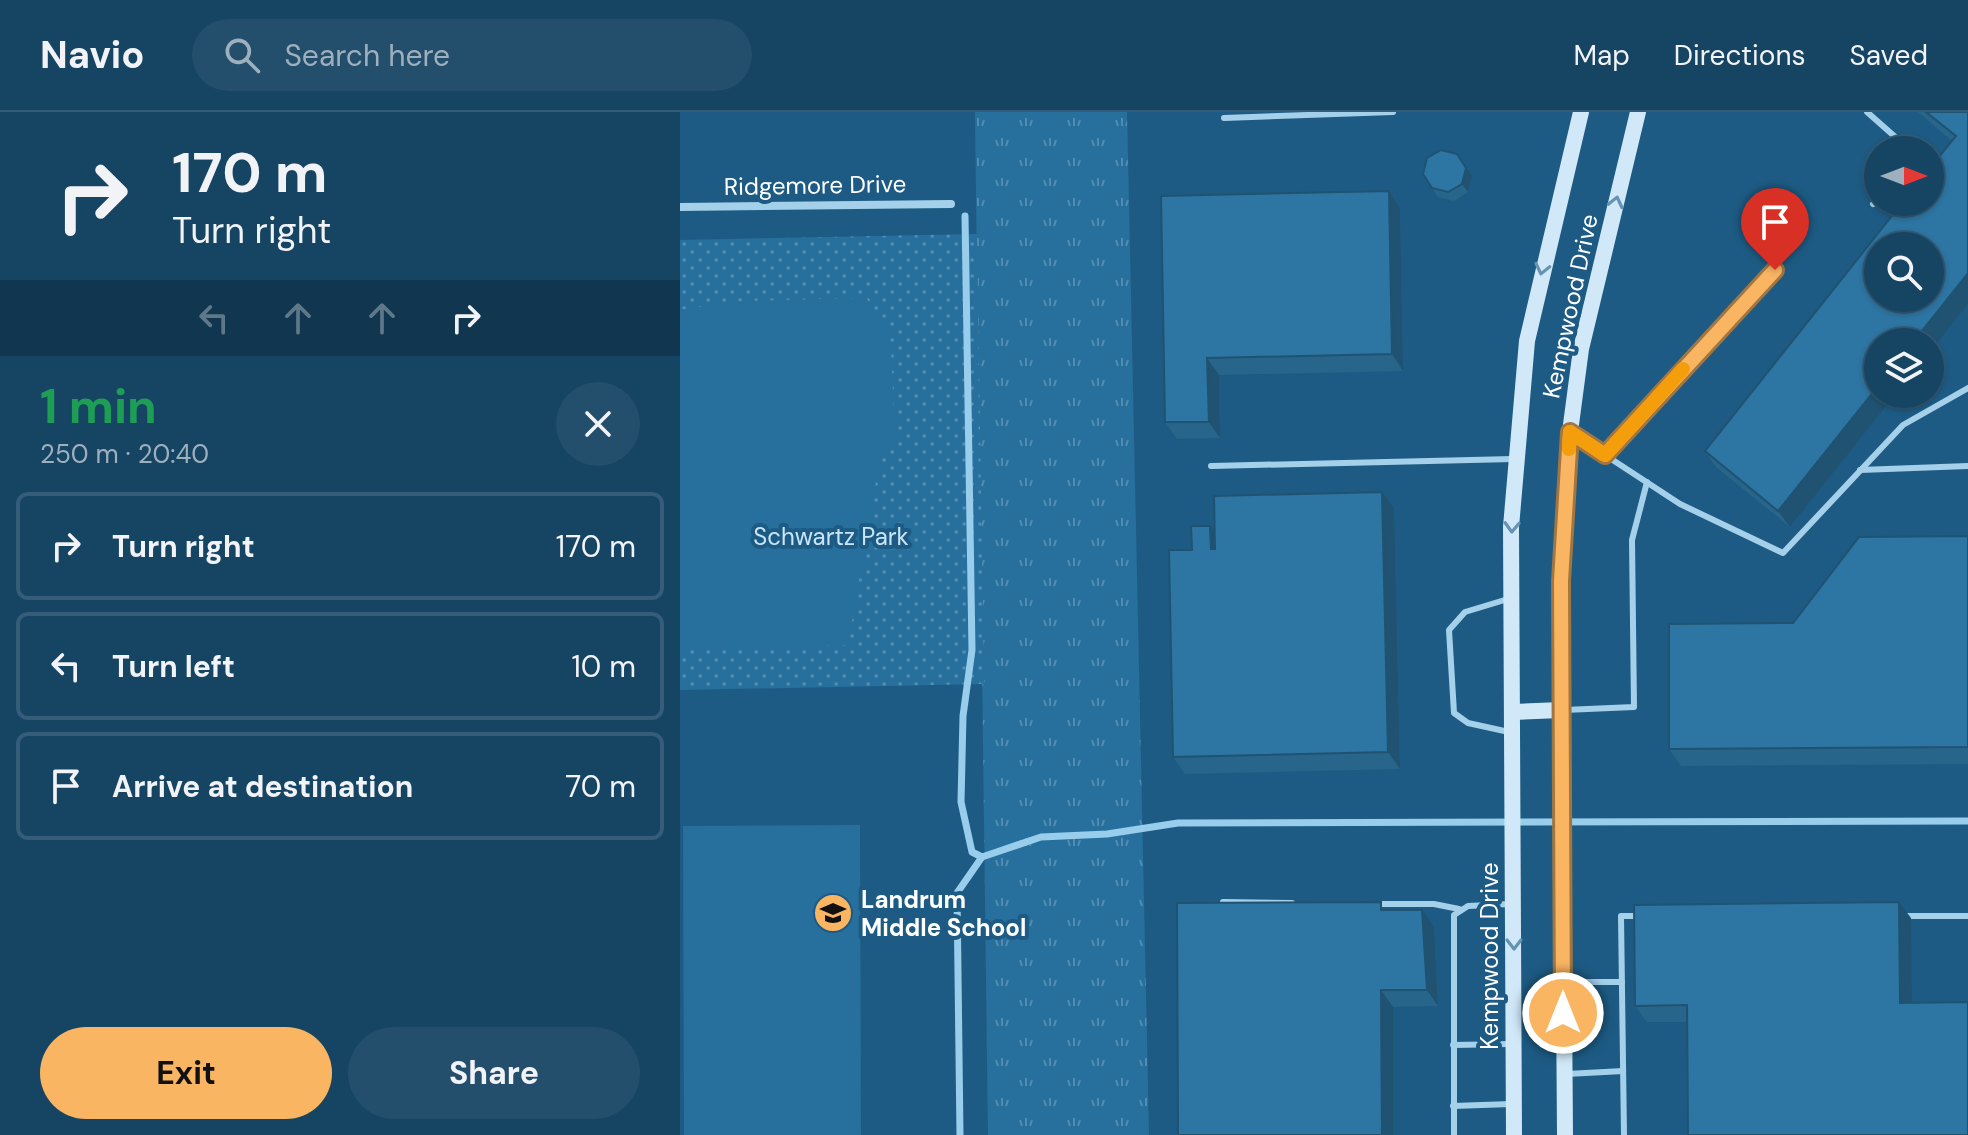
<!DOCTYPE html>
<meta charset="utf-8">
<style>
:root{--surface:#164463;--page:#234e6c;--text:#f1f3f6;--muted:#9eb0be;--line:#355c78;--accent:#fab563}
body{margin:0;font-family:"DM Sans",sans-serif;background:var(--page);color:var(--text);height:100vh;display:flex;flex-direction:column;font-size:30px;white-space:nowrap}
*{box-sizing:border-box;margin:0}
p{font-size:26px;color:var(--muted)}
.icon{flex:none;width:44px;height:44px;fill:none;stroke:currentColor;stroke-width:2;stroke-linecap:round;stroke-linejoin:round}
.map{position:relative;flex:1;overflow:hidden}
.side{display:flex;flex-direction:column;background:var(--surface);width:680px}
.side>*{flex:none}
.banner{background:#164463;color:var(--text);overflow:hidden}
.needle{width:52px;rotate:90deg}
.tools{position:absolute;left:1184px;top:24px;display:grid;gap:16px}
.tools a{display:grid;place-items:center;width:80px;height:80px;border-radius:50%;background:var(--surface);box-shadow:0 2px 6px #0004,0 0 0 2px var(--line);font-size:40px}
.pin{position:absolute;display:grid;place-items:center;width:68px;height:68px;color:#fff;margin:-82px -34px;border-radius:50% 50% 50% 0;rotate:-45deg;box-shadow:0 0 8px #0007}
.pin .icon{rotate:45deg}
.me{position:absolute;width:88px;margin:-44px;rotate:0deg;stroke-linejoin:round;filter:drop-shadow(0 0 6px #0008)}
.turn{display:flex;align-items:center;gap:28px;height:168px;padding:0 40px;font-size:36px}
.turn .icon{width:104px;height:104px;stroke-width:2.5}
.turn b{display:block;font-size:56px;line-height:68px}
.lanes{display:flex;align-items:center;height:76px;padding:0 40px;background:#0003;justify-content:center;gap:40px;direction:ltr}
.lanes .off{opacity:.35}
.round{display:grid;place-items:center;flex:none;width:84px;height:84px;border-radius:42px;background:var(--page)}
.head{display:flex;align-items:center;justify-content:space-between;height:136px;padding:0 40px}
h1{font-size:48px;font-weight:700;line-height:60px;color:#1e9e55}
.button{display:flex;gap:16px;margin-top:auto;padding:16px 40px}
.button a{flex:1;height:92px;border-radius:48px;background:var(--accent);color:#111;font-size:32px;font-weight:700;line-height:92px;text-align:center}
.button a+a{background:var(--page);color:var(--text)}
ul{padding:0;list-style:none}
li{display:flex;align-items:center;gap:24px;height:108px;margin:0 16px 12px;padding:0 24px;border:4px solid var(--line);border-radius:12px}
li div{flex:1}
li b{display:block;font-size:30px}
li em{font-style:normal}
header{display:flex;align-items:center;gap:48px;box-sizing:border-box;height:112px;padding:0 40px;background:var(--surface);border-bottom:2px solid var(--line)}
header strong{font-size:38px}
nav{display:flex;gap:44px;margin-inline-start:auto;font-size:28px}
.search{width:560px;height:72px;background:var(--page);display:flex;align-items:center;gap:20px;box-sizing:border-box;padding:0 28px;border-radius:44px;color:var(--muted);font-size:30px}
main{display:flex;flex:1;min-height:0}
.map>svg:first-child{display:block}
.grass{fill:url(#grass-tufts)}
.park{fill:url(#park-dots)}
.pitch{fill:#27709d}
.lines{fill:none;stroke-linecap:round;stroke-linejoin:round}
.stream{stroke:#98cdec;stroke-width:7}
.service{stroke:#a5d0ea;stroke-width:6}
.minor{stroke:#a5d0ea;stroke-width:8}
.secondary{stroke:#d0e8f8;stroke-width:16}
.wall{fill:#27658b}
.shaded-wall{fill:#205271}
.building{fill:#2d75a2;stroke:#205271;stroke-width:2;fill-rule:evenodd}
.oneway{stroke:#6593b2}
.route-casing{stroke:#a27640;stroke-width:20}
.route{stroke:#fab563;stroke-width:14}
.slow{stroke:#f59e0b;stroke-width:14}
.labels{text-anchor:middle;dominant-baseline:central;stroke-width:8;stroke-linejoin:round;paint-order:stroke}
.street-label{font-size:24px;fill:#fff;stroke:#1d5b84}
.park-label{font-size:24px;fill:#c9e6f8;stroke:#1d5b84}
.poi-label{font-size:24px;font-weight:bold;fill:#fff;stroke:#1d5b84;text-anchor:start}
</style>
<header>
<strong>Navio</strong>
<div class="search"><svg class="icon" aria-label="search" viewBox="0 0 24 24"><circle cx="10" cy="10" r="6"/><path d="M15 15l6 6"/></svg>Search here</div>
<nav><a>Map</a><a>Directions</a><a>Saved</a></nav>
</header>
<main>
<section class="side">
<div class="banner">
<div class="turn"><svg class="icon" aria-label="right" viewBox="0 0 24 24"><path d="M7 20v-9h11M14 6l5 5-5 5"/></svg><div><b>170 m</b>Turn right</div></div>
<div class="lanes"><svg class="icon off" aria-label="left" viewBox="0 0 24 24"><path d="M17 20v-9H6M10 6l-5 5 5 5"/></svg><svg class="icon off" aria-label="ahead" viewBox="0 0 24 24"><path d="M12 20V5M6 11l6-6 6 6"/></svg><svg class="icon off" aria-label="ahead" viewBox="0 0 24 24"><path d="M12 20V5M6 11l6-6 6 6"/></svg><svg class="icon" aria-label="right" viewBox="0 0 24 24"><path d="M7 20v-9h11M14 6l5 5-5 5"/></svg></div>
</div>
<div class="head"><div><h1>1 min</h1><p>250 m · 20:40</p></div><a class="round"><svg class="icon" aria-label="close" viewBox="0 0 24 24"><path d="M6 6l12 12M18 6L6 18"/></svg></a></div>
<ul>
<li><svg class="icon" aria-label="right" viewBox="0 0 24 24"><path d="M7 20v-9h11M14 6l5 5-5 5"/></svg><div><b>Turn right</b></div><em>170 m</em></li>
<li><svg class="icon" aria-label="left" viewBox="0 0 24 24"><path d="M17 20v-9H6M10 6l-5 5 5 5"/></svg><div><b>Turn left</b></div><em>10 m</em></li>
<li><svg class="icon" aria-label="arrive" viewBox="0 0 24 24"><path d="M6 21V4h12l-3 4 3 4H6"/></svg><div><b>Arrive at destination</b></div><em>70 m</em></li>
</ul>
<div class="button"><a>Exit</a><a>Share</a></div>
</section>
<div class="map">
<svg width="1288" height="1023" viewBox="0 0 1288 1023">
<defs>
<pattern id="grass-tufts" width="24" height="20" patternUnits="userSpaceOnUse" patternTransform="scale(2)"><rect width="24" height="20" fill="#27709d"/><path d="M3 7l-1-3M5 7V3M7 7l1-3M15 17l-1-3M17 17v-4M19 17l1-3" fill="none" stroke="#528db1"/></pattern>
<pattern id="park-dots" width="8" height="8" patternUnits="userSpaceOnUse" patternTransform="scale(2)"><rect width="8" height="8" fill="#27709d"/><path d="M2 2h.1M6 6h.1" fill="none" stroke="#528db1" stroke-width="1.8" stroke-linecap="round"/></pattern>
</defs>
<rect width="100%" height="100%" fill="#1d5b84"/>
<path class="grass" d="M295,0H447L469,1023H308Z"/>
<path class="park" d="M297,122L304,572L0,578V128Z"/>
<g class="pitch">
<path d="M186,186L210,218L215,324L201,340L168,533L0,538V198L62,189Z"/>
<path d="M180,713L181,1023H4L3,714Z"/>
</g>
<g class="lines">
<g class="stream">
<path d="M285,104L292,538L283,604L281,690L292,740L302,745"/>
<path d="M280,1023L277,781L302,745L361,725L427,722L498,711L1288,709"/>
</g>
<g class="service">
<path d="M1187,0L1230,38"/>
<path d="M544,6L713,0"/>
<path d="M1193,92L1198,86"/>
<path d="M893,322L1000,392L1103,441L1223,313L1288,276"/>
<path d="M925,343L1095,158"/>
<path d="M531,354L833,347"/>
<path d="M1180,358L1288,354"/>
<path d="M828,487L785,500L769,518L774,601L788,611L829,620"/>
<path d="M884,598L954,595L952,428L967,370"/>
<path d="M543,790L612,791"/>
<path d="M695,792H754L779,797"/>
<path d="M1222,804H1288"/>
<path d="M886,870H942"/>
<path d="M773,933L830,932"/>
<path d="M887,962L943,959"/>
<path d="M773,994L831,992"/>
<path d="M774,1023V803L788,794L830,792"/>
<path d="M944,1023L941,804H959"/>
</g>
<path class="minor" d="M0,95L271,92"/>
<g class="secondary">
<path d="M832,600L881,598"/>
<path d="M834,1023L831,415L847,229L901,0"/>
<path d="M885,1023L881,469L890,320L901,237L958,0"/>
</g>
</g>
<g class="wall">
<path d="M1238,0H1288V192L1110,415L1036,355L1025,339L1272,29Z"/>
<path d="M792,64L788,80L774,89L758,85L752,76Z"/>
<path d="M709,79L720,96L723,259L539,263L540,326L497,327L485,310L481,84Z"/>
<path d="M714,396L720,657L505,662L493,645L535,421Z"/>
<path d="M1288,424V652L1001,654L989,637L1113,511Z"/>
<path d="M1231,806L1007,910H967L955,894Z"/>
<path d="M754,815L758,894L713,895V1023H498Z"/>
</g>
<g class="shaded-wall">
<path d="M777,42L792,64L788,80L782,72Z"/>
<path d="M709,79L720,96L723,259L712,242Z"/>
<path d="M1288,161V192L1250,240V230H1233Z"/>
<path d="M527,246L539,263L540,326L529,310Z"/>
<path d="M1198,274V282H1216L1110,415L1098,399Z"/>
<path d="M702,380L714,396L720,657L708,640Z"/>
<path d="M530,414L542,430V454L531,437Z"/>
<path d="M1219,790L1231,806L1232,907L1220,891Z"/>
<path d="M742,798L754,815L758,894L747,878Z"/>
<path d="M701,878L713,895V1023H702Z"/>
</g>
<g class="building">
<path d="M1246,0H1288V161L1233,230H1198V274L1098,399L1025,339L1223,90H1250V56L1276,24ZM1198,134H1250V186H1198Z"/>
<path d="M761,38L777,42L786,56L782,72L768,80L752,76L743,62L747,46Z"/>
<path d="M709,79L712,242L527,246L529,310H485L481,84Z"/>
<path d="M702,380L708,640L493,645L489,438H512L511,414H530L531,437H535L534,384Z"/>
<path d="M1288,424V635L989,637V512L1113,511L1179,425Z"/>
<path d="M701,790V798H742L747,878H701L702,1023H498L497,791Z"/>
<path d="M1219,790L1220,891L1288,890V1023H1008L1007,893L955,894L954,793Z"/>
</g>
<defs><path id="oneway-chevron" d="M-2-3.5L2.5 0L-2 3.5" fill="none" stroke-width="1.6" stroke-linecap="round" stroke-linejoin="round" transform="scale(2)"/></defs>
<g class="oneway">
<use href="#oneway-chevron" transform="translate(936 90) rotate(-77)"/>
<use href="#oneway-chevron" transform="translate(862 157) rotate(103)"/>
<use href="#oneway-chevron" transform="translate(832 415) rotate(92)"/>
<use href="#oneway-chevron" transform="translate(834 832) rotate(90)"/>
</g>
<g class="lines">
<g class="route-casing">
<path id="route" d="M883,901L881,469L890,320L925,343L1095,158"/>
</g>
<use href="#route" class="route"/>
<path class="slow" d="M889,337L890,320L925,343L1003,257"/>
</g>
<defs>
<g id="school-disc" transform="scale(2)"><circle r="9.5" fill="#fab563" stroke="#1d5b84"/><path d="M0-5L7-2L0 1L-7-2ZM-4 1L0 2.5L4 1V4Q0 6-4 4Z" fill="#111"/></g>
</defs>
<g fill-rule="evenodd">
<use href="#school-disc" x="153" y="801"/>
</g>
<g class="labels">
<g class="street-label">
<text transform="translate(135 73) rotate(-1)">Ridgemore Drive</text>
<text transform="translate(890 194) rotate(-78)">Kempwood Drive</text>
<text transform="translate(809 844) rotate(-90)">Kempwood Drive</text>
</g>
<g class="park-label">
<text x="151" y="424">Schwartz Park</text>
</g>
<g class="poi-label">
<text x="181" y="787">Landrum<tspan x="181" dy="28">Middle School</tspan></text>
</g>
</g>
</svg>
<div class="tools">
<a><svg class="needle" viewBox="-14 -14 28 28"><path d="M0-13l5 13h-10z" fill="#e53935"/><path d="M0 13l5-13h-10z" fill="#9eb0be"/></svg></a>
<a><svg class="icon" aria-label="search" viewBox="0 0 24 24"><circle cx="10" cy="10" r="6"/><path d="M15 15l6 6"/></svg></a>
<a><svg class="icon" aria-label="layers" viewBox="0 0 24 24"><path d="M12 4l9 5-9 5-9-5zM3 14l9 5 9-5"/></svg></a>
</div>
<div class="pin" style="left:1095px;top:158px;background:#d93025"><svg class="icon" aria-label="arrive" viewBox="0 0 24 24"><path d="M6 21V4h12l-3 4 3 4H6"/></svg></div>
<svg class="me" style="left:883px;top:901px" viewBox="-20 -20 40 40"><circle r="17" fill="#fab563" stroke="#fff" stroke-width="3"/><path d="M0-11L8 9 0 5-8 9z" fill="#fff"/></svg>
</div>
</main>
